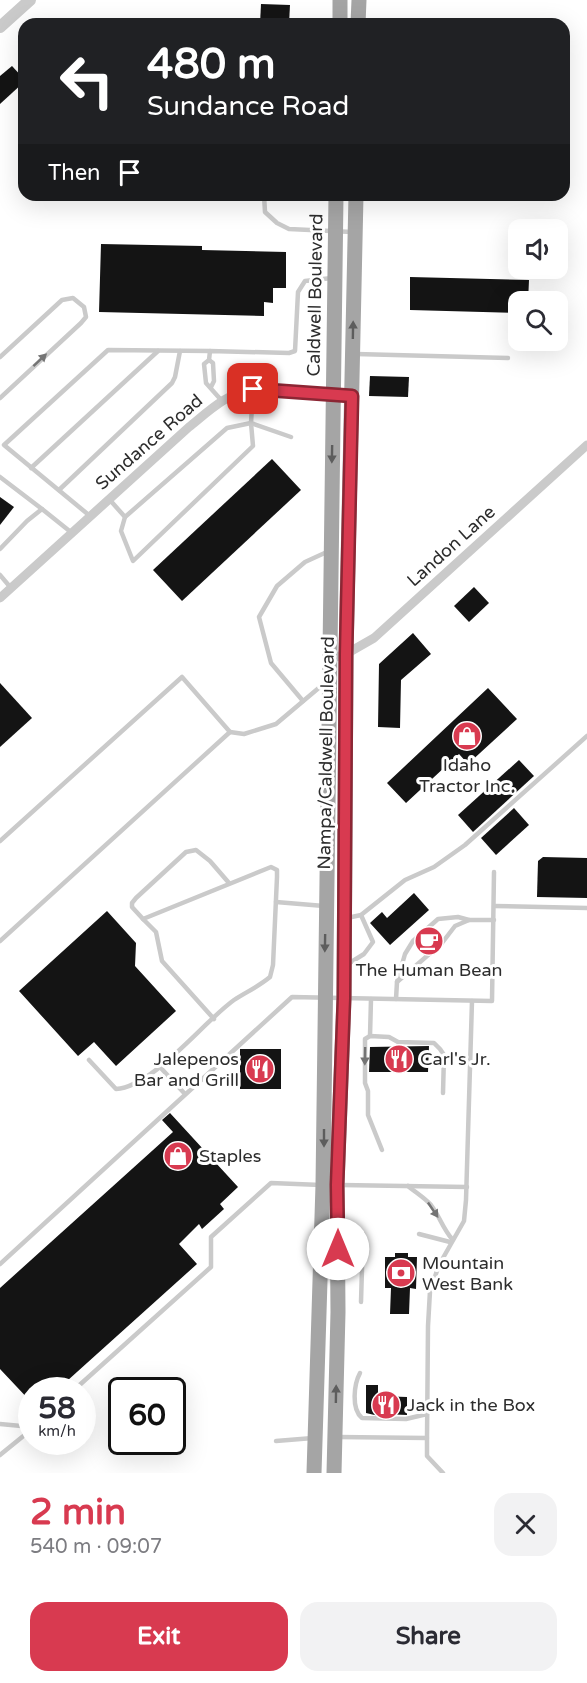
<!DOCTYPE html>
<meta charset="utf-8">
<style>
:root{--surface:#fff;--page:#f2f2f3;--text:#2b2b33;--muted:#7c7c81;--accent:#d83a50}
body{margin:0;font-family:"Varela Round",sans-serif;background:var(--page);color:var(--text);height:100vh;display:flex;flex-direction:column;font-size:22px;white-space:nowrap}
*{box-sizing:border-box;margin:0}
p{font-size:20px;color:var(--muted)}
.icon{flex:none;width:33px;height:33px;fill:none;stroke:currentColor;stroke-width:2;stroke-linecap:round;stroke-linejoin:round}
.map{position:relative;height:1473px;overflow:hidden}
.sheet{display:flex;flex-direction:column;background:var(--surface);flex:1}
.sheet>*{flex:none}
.hud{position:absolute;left:18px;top:18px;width:552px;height:183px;border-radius:18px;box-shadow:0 6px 24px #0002;background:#202124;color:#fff;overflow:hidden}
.fabs{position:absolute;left:508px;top:219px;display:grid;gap:12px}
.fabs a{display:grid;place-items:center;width:60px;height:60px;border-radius:12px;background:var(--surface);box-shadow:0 6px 24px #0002;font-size:30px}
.speed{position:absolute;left:18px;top:1377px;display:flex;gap:12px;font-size:30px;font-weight:700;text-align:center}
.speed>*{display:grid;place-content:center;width:78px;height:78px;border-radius:50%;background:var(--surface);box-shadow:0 6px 24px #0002;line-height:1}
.speed small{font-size:15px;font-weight:400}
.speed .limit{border:3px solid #111;border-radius:9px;background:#fff;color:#111}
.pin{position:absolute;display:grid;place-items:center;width:51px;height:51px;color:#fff;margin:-26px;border-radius:12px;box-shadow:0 3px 9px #0006}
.me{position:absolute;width:66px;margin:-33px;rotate:0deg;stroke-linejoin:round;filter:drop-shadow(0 0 4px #0008)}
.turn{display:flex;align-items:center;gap:21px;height:126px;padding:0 30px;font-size:27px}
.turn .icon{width:78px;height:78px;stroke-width:2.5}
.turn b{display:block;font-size:42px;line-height:51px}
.then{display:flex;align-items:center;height:57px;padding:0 30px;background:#0003;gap:12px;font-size:22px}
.round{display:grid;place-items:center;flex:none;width:63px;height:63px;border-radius:18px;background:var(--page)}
.summary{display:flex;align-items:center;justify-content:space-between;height:102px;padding:0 30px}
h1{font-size:36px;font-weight:700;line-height:45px;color:var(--accent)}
.button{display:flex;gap:12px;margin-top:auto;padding:12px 30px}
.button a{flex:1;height:69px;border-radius:18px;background:var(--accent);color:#fff;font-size:24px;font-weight:700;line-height:69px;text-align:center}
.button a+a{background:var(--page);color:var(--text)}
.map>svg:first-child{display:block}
.building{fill:#141414}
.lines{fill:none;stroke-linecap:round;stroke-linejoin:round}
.service{stroke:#cacaca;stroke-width:4.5}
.minor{stroke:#cacaca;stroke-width:9}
.tertiary{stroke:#cacaca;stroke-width:12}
.primary{stroke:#a5a5a5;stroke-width:15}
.oneway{fill:#5d5d5d}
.oneway2{fill:#747474}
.route-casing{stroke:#8c2634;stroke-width:15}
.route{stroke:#d83a50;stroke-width:10}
.labels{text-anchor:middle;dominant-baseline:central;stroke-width:6;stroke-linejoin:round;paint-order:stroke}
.street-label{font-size:18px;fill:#2d2d2d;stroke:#fff}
.poi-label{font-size:18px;fill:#2d2d2d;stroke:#fff;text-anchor:start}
</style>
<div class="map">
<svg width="587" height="1473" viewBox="0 0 587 1473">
<rect width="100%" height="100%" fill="#fff"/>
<g class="building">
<path d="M261,4L290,5L289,24H260Z"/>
<path d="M12,66L24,79V82L0,104V76Z"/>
<path d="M101,244L202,246V250L286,252V288H273V303L264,302V316L99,312Z"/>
<path d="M410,277L529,280L528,302H519V313L410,310Z"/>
<path d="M370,376L409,377L408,397L369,396Z"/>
<path d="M272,459L301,490L182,601L153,570Z"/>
<path d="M0,497L14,507L0,525Z"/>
<path d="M474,587L489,603L469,622L454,606Z"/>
<path d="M413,633L431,654L401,680L400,728L378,727L379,664Z"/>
<path d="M0,683L32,718L0,747Z"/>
<path d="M488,688L517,719L468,764L459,754L406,803L387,783Z"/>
<path d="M519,760L534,776L473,832L458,815Z"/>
<path d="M514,808L529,825L496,855L481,838Z"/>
<path d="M543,857L587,858V898L537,897L538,861Z"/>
<path d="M414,893L429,910L390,945L370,923L382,912L387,918Z"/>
<path d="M107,911L136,943L135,966L176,1011L116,1066L94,1042L78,1056L19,991Z"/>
<path d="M435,930L441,936L423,952L417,945Z"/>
<path d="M429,1046L428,1072H369L370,1047Z"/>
<rect x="240" y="1049" width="41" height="40"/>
<path d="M170,1113L238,1187L220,1204L224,1209L202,1229L199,1224L179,1244L197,1264L57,1390H32V1403L0,1369V1288L173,1132L162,1120Z"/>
<path d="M395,1253H408V1257H417L416,1289L410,1288L409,1314H390L391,1288H385V1257H395Z"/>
<path d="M366,1385H378V1396L407,1397V1415L383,1414V1417L366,1413Z"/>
</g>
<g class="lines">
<g class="service">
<path d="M264,195L265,212L277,223L289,229L352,232"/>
<path d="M356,354L508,358"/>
<path d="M0,357L62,300L73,298L84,307L86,317L81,323L0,398"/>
<path d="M209,360L213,363L214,381L211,387"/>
<path d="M222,401L206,383L204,364L209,360L210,351L289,353L295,351L298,292L305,281L332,278"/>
<path d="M31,468L158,351"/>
<path d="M0,477L42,509"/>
<path d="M59,490L172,383L175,377L180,351"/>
<path d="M109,499L125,517L121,531L133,561L253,446L251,423L253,389"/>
<path d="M90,516L4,445L108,350L210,351"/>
<path d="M125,517L227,428L251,423L291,437"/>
<path d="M0,549L27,521L42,509L72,533"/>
<path d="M0,575L11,588"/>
<path d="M303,701L271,663L259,617L277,586L305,562L329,551"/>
<path d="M230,732L244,734L276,724L327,681"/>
<path d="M0,841L182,677L230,732L0,941"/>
<path d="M276,902L324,906"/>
<path d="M494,906L587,908"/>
<path d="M347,918L361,915L405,880L434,867L465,845L587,736"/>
<path d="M143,919L132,907V903L136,898L186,852L196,850L210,861L229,883"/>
<path d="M348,964L364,954L373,942L361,915"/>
<path d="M397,982L442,943L455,926L469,920"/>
<path d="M396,999L397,982L405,954L413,941L438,919L458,917L469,920H494"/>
<path d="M370,1036L371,999"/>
<path d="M89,1060L116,1089C153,1087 203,1022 234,1000C246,992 258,987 270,977L273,965L277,877V870L271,867L143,919L156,932L162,961L214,1019"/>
<path d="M159,1066L185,1094"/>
<path d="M382,1150L368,1115V1091L365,1083V1039L370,1036L389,1037L398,1042L434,1043L440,1049L444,1055L443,1093"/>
<path d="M341,1185L467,1187"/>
<path d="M408,1186C415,1192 425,1198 431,1205C440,1217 442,1227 452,1239"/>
<path d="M419,1234L450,1242"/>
<path d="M0,1264L292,997L492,1001L494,872"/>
<path d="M361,1302L363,1234"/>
<path d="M360,1373C354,1384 351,1409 362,1418L406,1419L427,1414"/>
<path d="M74,1390L211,1267V1237L271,1183L321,1185"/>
<path d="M0,1424L32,1427"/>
<path d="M338,1437L427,1438L428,1326L430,1291L439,1265L464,1221L466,1200L472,1001"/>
<path d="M427,1438V1456L443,1473"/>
<path d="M276,1441L313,1438"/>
<path d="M0,1455L32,1429"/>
</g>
<g class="minor">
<path d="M0,598L189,427C209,411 227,393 253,389L352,396"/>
<path d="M329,659L346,654L374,638L587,445"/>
</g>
<path class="tertiary" d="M0,27L30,0"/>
<g class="primary">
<path d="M340,24V0"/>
<path d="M358,24L359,0"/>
<path d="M314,1473L323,1185L336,195"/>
<path d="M334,1473L338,1312L337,1185L344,998L346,654L356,195"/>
</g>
</g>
<defs><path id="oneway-solid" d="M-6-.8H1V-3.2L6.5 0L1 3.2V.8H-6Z" transform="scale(1.5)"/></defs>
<g class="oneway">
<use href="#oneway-solid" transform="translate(353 330) rotate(-89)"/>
<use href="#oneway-solid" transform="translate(332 454) rotate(91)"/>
<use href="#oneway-solid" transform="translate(325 943) rotate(91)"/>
<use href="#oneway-solid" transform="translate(324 1138) rotate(90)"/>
<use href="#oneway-solid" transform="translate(336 1394) rotate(-89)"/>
</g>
<g class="oneway2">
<use href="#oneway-solid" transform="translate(40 360) rotate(-43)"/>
<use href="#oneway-solid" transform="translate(365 1056) rotate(91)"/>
<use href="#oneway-solid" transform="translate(433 1210) rotate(56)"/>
</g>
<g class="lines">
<g class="route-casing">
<path id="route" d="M253,389L352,396L346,654L344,998L337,1185L338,1249"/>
</g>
<use href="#route" class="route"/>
</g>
<defs>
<g id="shop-disc" transform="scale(1.5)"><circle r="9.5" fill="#d83a50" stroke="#fff"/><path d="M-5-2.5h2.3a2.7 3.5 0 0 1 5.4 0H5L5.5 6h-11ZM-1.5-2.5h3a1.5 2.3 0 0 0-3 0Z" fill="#fff"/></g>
<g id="cafe-disc" transform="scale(1.5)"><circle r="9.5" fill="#d83a50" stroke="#fff"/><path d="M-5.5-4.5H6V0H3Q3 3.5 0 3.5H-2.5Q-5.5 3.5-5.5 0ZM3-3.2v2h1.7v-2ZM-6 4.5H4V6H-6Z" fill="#fff"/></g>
<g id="restaurant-disc" transform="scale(1.5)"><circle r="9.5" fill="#d83a50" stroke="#fff"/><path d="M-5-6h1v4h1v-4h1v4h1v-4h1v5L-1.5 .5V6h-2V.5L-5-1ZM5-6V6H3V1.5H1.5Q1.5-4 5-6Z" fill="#fff"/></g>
<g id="bank-disc" transform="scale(1.5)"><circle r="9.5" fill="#d83a50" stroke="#fff"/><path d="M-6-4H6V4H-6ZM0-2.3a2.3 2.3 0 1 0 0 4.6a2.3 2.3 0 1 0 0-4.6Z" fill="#fff"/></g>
</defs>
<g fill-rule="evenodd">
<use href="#shop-disc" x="467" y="736"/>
<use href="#cafe-disc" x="429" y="941"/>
<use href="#restaurant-disc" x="399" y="1059"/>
<use href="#restaurant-disc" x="260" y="1069"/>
<use href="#shop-disc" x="178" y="1156"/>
<use href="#bank-disc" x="401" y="1273"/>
<use href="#restaurant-disc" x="386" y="1405"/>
</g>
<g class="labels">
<g class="street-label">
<text transform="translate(315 295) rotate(-89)">Caldwell Boulevard</text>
<text transform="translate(149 442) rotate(-41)">Sundance Road</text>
<text transform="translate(451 546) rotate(-42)">Landon Lane</text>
<text transform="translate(326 753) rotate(-89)">Nampa/Caldwell Boulevard</text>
</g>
<g class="poi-label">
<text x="467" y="765" text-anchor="middle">Idaho<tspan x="467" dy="21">Tractor Inc.</tspan></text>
<text x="429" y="970" text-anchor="middle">The Human Bean</text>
<text x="239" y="1059" text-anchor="end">Jalepenos<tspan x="239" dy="21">Bar and Grill</tspan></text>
<text x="420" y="1059">Carl's Jr.</text>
<text x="199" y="1156">Staples</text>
<text x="422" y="1263">Mountain<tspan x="422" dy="21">West Bank</tspan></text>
<text x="407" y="1405">Jack in the Box</text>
</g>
</g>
</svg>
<div class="fabs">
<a><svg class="icon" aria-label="sound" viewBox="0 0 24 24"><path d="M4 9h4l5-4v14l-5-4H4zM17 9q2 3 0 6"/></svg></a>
<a><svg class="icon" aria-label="search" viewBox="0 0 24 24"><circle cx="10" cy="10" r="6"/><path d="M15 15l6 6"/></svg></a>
</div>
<div class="speed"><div>58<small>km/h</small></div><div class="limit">60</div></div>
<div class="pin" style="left:253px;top:389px;background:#d93025"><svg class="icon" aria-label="arrive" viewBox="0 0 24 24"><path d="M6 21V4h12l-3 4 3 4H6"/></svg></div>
<svg class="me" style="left:338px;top:1249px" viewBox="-20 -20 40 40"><circle r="19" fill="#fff"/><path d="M0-13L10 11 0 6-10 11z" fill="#d83a50"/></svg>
<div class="hud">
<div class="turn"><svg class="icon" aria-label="left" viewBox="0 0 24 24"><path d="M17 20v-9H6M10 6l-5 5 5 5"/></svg><div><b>480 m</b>Sundance Road</div></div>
<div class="then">Then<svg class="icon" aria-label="arrive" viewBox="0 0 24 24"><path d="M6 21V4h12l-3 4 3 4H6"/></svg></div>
</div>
</div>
<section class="sheet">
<div class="summary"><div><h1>2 min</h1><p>540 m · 09:07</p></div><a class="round"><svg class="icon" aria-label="close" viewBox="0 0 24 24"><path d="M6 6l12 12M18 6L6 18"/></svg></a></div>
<div class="button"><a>Exit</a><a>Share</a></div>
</section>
